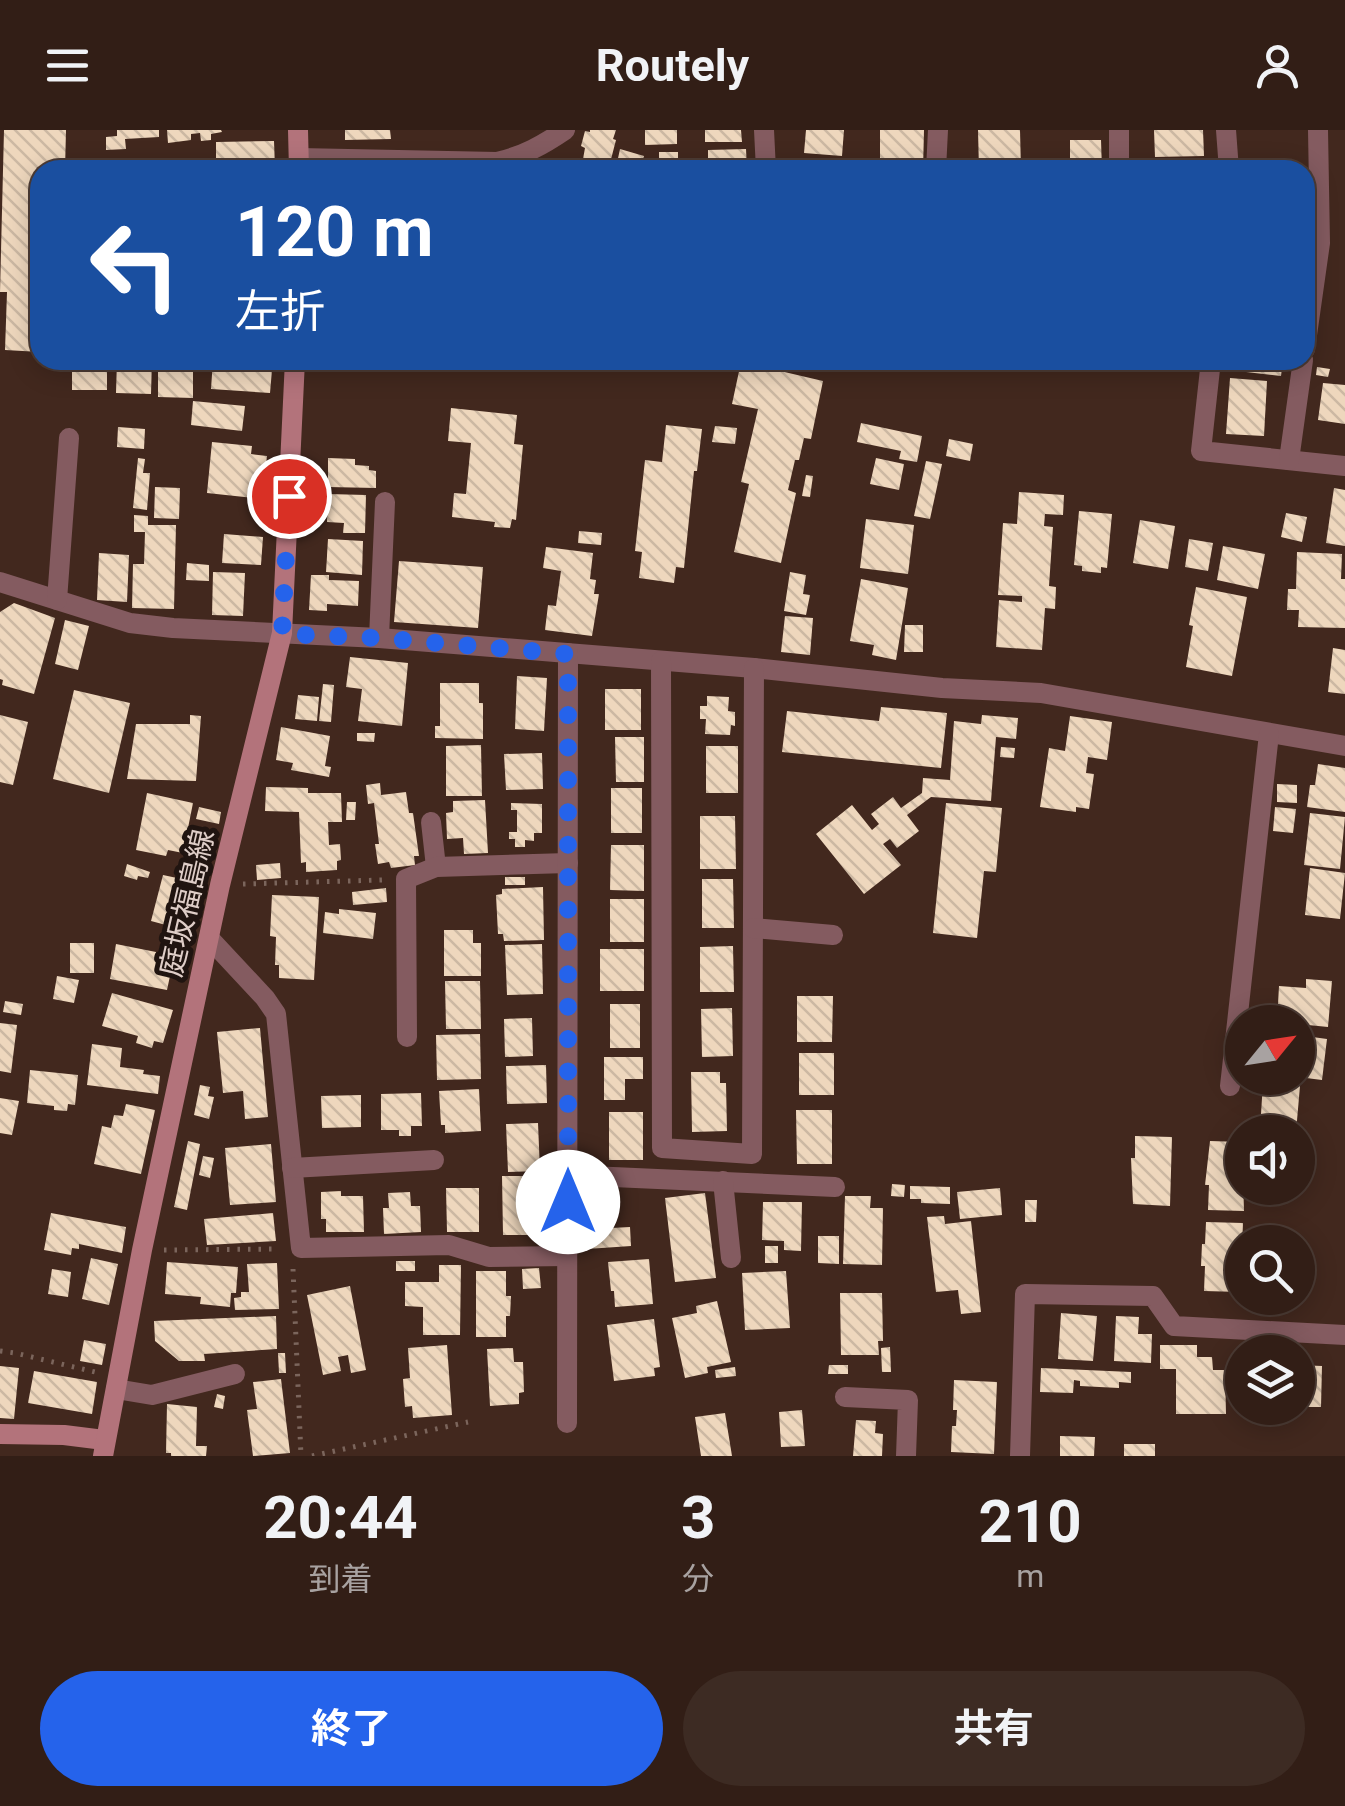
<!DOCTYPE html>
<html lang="ja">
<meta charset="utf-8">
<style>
:root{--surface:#321e16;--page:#3d2b23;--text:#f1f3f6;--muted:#a8a2a1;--line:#4d3c35;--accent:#2563eb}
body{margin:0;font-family:Roboto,"Noto Sans JP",sans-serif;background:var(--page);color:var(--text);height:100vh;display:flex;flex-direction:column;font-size:38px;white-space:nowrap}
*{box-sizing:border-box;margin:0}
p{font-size:32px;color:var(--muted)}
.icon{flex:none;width:55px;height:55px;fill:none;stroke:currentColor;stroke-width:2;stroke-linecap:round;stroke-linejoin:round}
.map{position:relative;height:1326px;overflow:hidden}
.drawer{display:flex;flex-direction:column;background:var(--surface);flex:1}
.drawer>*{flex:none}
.banner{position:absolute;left:30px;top:30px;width:1285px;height:210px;border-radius:30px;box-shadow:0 5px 25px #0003,0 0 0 2px var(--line);background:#1a4fa0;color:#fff;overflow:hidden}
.needle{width:65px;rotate:60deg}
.controls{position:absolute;left:1225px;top:875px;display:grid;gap:20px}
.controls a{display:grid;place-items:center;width:90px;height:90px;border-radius:50%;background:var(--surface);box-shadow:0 5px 25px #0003,0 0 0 2px var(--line);font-size:50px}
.pin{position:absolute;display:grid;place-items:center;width:85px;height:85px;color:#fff;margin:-42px;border:5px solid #fff;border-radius:50%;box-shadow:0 2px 10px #0007}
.me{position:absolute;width:110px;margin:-55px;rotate:0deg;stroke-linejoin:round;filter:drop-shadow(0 0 8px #0008)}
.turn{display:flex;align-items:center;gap:35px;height:210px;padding:0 40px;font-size:45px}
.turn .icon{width:130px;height:130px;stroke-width:2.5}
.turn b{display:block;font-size:70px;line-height:85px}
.eta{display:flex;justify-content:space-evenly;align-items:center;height:170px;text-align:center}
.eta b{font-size:60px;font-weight:700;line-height:70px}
.primary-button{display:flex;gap:20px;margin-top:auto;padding:20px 40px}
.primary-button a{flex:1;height:115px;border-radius:60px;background:var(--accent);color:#fff;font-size:40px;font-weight:700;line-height:115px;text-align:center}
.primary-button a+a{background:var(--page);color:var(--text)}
header{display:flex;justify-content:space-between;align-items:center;height:130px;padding:0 40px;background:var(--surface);font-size:45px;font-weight:700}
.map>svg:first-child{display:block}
.building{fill:url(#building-back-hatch)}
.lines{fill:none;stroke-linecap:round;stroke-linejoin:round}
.path{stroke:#7b655c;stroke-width:5;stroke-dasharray:2.5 8;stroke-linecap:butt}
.minor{stroke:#845b60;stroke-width:20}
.secondary{stroke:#b3737b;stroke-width:20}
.route{stroke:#2563eb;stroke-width:18;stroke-dasharray:0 32.4}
.labels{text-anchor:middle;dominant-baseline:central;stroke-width:10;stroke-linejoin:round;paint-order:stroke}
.street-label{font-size:30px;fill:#decdc7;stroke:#201410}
</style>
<header><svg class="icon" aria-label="menu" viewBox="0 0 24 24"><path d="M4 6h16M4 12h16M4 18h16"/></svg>Routely<svg class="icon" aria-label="person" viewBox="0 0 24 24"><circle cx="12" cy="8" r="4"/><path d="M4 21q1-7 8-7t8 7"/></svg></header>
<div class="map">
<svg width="1345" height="1326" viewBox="0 0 1345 1326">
<defs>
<pattern id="building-back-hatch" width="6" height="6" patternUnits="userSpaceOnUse" patternTransform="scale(2.5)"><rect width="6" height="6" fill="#eed7bd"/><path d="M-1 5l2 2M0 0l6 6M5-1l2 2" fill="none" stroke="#ccb8a3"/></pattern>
</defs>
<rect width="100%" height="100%" fill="#42281e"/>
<g class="building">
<path d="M4,0H66L65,40H40V222L5,220L7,162H0Z"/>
<path d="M117,0H159V7L125,9L126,19L106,20V7L117,6Z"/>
<path d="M167,0H221L222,2L211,4V10L201,11L200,3L191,4V10L168,13Z"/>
<path d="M345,0H390L391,9L345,10Z"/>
<path d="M590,0H616L613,9L616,10L609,37L583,29L585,18L581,16L585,1L590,2Z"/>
<path d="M645,0H677V14L645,15Z"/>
<path d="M705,0H741L742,12H705Z"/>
<path d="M806,0H844L842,26L804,23Z"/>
<path d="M880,0H924L923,40H880Z"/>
<path d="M978,0H1020L1021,40H979Z"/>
<path d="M1154,0H1203L1204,26L1155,27Z"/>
<path d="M1070,10H1101L1102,40H1070Z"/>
<path d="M274,11L275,38L216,40V12Z"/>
<path d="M620,19L644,26L640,40H610L612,32L617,33Z"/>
<path d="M746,19L747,40H708V20Z"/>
<path d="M659,22H678V40H671L659,29Z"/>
<path d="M804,28L841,31V40H803Z"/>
<rect x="72" y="230" width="35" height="30"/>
<path d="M117,230H152L151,264L116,263Z"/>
<path d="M158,230H193V268L158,267Z"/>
<path d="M213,230H257L256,239L272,240L270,263L211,259Z"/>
<path d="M1247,230H1283L1281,246L1246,242Z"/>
<path d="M741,232L823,251L811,309L804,308L799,330H795L788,360L796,363L781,433L734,422L749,354L741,352L758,279L732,274Z"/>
<path d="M1317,237L1330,239L1328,247L1316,245Z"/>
<path d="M1230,248L1267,251L1264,306L1226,304Z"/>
<path d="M1323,253L1345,255V294L1318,290Z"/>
<path d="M193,271L245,276L242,301L191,295Z"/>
<path d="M451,278L517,285L514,314L523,315L516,390L512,389L510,398L494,397L495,392L452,387L454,363L466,364L471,313L448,311Z"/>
<path d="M861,293L922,306L917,332L899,329L901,321L857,312Z"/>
<path d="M666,295L702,299L697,341H694L684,438L676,437L674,453L639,448L642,422L635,421L645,330L662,332Z"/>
<path d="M715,296L737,298L735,314L712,312Z"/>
<path d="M118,297L145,299L144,319L117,317Z"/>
<path d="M949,309L973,314L970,331L946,326Z"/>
<path d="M212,312L252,316L251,324L267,326L262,369L207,363Z"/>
<path d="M138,328L145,329L143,343H150L147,380L133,378Z"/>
<path d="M328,328L355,329V335L369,336V340L376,341V358L328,357Z"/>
<path d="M876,328L904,334L899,360L870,354Z"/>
<path d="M926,331L942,334L930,389L914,386Z"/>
<path d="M806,345L813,346L810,367L802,366Z"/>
<path d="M155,357L180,358L179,389L154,388Z"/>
<path d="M1334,358L1345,360V416L1326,413Z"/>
<path d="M1019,362L1064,365L1063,385L1045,384L1044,396L1053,397L1049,456L1056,457L1055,479L1045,478L1042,520L996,517L999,470L1022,472V466L998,465L1003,393L1017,394Z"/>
<path d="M328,364L366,365L365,403H343L344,393L327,392Z"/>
<path d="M1079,381L1112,384L1107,438L1101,437V443L1082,441V436L1074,435Z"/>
<path d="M1286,383L1307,387L1302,412L1281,407Z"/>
<path d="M134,385L148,386V395H176L174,479L132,478L133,434H144L145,402H134Z"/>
<path d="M866,389L914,395L908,444L860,438Z"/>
<path d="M1140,390L1175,396L1168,439L1133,433Z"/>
<path d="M579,401L602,403L601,415L578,413Z"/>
<path d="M224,404L263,407L261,435L222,433Z"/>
<path d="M328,409L363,411L362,445L326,442Z"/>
<path d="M1189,409L1213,413L1208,441L1185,437Z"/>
<path d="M1223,416L1265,424L1258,459L1217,450Z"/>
<path d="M546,417L593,423L590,449L596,450L594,464H599L592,506L545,500L548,475L556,476L561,441L543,438Z"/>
<path d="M1297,422L1342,424L1341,449H1345V498L1298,497L1299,480H1287L1288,459H1296Z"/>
<path d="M99,423L129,425L127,472L97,470Z"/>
<path d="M399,431L483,437L478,498L394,492Z"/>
<path d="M187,433L209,435V451L186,450Z"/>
<path d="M213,442L245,443L243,486L212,485Z"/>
<path d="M790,442L806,445L803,464L810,465L806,485L784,481Z"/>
<path d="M311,445H329V450L359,451L358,476L327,474V481L309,480Z"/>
<path d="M861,449L908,458L896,530L872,525L874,515L850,511Z"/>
<path d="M1196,457L1247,467L1232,546L1186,537L1193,496L1189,495Z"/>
<path d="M14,473L55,488L34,564L2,555L3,550L0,549V482Z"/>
<path d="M785,486L813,488L810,525L781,522Z"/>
<path d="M65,490L89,496L78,540L55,534Z"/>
<path d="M905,495H923V522H904Z"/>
<path d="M1333,518L1345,520V564L1328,562Z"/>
<path d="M350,527L408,533L402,596L358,591L362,559L346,557Z"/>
<path d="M517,546L547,548L544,601L515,599Z"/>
<path d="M440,553H479V573H483V609L435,608V596H440Z"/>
<path d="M323,554L334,555L331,592L319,591Z"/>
<rect x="605" y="559" width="36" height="41"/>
<path d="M74,560L130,573L109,663L53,649Z"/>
<path d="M298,565L319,567L317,591L295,589Z"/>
<path d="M707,566L729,567L728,581L735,582V596L731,595L730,605L705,604L706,589H700V576H707Z"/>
<path d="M881,577L947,583L941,638L782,622L787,581L879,591Z"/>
<path d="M0,585L28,592L13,655L0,652Z"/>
<path d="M190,585L201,586L196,651L127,649L136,594H190Z"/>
<path d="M982,585L1018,588L1016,609L996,607L991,671L931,667L907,685L919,701L897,718L890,709L883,714L901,735L864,764L816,704L852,675L872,700L879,694L871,684L893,667L901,678L922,663L923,648L950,650L954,591L981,594Z"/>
<path d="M1070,586L1112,592L1107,630L1088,627L1086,643L1094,644L1089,679L1076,677V682L1040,677L1049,618L1065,621Z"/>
<path d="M281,597L330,606L325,636L331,637L329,647L291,640L293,633L276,630Z"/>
<path d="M357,603H375L374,612L357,611Z"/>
<path d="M615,607H644V652H616Z"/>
<path d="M481,615L482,666H446V616Z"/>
<rect x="706" y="616" width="32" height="47"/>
<path d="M1001,617L1015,618L1014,628L1000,627Z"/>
<path d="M542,623L543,659L506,660L504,624Z"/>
<path d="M1318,634L1345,638V682L1307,677L1310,655H1315Z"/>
<path d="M380,653L381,665L406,662L409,683H413L419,726H414L415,735L391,738L389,732L378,734L375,714H379L374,673L368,674L366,655Z"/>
<path d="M1277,654L1297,655V673L1277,672Z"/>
<path d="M266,657L308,658V663H341L342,692H328L329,715L340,714L341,730L337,731V740L306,742V732L301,733L299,682L265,681Z"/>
<rect x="611" y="658" width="31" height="45"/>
<path d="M147,663L193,673L183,723L168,720L166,726L136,720Z"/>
<path d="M485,670L488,723L464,724L463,708L447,709L446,683L453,682V671Z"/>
<path d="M347,672H356L355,690H346Z"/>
<path d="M511,673L542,674V703H534V711L525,710V717H515V709H509V702H517V680H511Z"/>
<path d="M946,673L1002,678L996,742L984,741L977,808L933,803Z"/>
<path d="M199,677L221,682L219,694L196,689Z"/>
<path d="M1275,677L1296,679L1293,703L1273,701Z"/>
<path d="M1310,683L1345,687L1340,739L1304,735Z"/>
<path d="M700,686H735L736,739H700Z"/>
<path d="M611,715H644V761L610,760Z"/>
<path d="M280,733L281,748L257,750L256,735Z"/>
<path d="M127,734L150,742L148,748L138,746L137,750L124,746Z"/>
<path d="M1310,738L1345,743L1340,789L1305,785Z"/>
<path d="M179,739L205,746L192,802L151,791L163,745L177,748Z"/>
<rect x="505" y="747" width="20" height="8"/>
<path d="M702,749H733L734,798H702Z"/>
<path d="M543,757L544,810L504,811L503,804H498L496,765L502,764V759Z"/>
<path d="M386,758L387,772L353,775L352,762Z"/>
<path d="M272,765L319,767L314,850L279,848V835H275L276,807L270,806Z"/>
<rect x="610" y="769" width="34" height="43"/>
<path d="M339,779L376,783L373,809L323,803L325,782L339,784Z"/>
<path d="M444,800H473V813H481V846H444Z"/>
<rect x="70" y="813" width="24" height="30"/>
<path d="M116,814L156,822L155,828L173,832L167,860L110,849Z"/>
<path d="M542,814L543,864L507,865L505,815Z"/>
<path d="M733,816L734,862H700V817Z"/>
<rect x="600" y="819" width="44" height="42"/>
<path d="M57,846L79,850L74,873L53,869Z"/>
<path d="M1306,849L1332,851L1328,897L1298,894V892H1277L1279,856L1306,858Z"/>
<path d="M445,851H480L481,899H446Z"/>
<path d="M112,863L173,880L163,913L154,911L152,918L136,913L138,906L102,896Z"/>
<path d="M797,866H833L832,912H797Z"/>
<path d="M5,871L23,874L21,885L3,882Z"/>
<rect x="610" y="874" width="30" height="44"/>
<path d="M732,878L733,926L702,927L701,879Z"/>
<path d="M532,888L533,926L505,927L504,889Z"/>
<path d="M0,893L17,895L11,943L0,941Z"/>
<path d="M260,898L268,987L245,989L243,961L223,963L217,902Z"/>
<path d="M480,904L481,949L437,950L436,905Z"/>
<path d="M1298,905L1327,909L1322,950L1298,947Z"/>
<path d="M92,914L122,918L120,937L144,940L143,944L160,946L158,964L87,955Z"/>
<rect x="799" y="923" width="35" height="42"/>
<path d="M604,927H643V949H625V970H604Z"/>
<path d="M546,935L547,973L507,974L506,936Z"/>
<path d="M30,940L78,945L75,975L68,974L67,981L54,980V976L27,973Z"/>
<path d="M691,942H720V953H726L727,1001L692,1002Z"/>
<path d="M1263,952L1300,956L1296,1002L1260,1000Z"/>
<path d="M200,955L210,957L208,966L214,967L209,989L194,985Z"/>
<path d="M479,959L481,1001L445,1003V995H441L439,961Z"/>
<path d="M421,963L422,996H411V1006H399V1000H381V964Z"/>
<path d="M361,965V997L322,998L321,966Z"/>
<path d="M0,968L19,971L12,1005L0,1003Z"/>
<path d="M126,974L155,980L141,1044L94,1034L102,996L111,998L114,985L123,986Z"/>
<path d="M796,980H832V1034H797Z"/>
<rect x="609" y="982" width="34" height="48"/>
<path d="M538,993L540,1041L508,1042L506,994Z"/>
<path d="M1135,1006L1172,1007L1170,1076L1133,1074L1131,1028H1135Z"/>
<path d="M188,1011L200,1014L187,1080L174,1077Z"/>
<path d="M1210,1011L1242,1012L1244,1081L1208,1080L1209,1055H1205Z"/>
<path d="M271,1014L276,1072L230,1075L225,1018Z"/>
<path d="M203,1026L214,1028L210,1048L199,1045Z"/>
<path d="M502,1046H538V1058H547V1086H539V1105H503Z"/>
<path d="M892,1054L905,1055L904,1067L891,1066Z"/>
<path d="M910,1056L950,1057V1074L921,1073V1069H910Z"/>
<path d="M446,1058H479V1102H447Z"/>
<path d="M1000,1058L1002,1085L960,1089L957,1062Z"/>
<path d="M341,1061V1066H363L364,1102H326V1089H321V1062Z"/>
<path d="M410,1062L411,1076H420L421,1102L384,1104L383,1078H389L388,1063Z"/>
<path d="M705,1063L716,1148L675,1152L665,1068Z"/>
<path d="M845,1066H871L870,1078H883L882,1135L843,1134Z"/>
<path d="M1025,1070H1037L1036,1092H1025Z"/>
<path d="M609,1071L611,1098L630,1097L631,1116L587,1119L583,1072Z"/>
<path d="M763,1072H802L801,1121L784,1120V1111L762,1110Z"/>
<path d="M51,1083L126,1097L122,1123L79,1114V1119L72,1118L71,1125L44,1120Z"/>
<path d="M273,1083L276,1111L207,1115L204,1089Z"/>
<path d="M944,1086L945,1094L971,1091L981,1182L961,1184L958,1160L936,1162L927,1087Z"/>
<path d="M1206,1092L1243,1093L1240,1162L1204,1161L1205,1136H1201L1202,1114H1205Z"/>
<path d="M818,1106H839V1134L818,1133Z"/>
<rect x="765" y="1116" width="13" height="17"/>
<path d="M91,1128L118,1134L109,1175L82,1169Z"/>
<path d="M649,1129L653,1174L615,1177L614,1161H611L608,1132Z"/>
<rect x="396" y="1131" width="19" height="10"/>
<path d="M167,1132L238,1137L236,1163H231L230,1177L200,1174L201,1167L165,1164Z"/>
<path d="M277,1133L279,1179L235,1180L234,1168L241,1167V1162H249L247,1134Z"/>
<path d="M439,1135H461L460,1205H423V1177L405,1176V1152H439Z"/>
<path d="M539,1138L541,1158L523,1159L522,1139Z"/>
<path d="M52,1139L71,1142L68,1167L48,1164Z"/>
<path d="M476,1141H506V1166H511L510,1186H506V1207H476Z"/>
<path d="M786,1141L790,1198L745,1200L742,1143Z"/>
<path d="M350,1156L366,1240L351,1243L348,1225L338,1227L341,1241L323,1245L307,1165Z"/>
<path d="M840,1163H882L883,1211H878L879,1225H841Z"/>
<path d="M717,1171L731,1232L707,1237L708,1243L685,1248L672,1188L697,1183L696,1176Z"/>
<path d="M1061,1183L1097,1186L1093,1231L1058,1229Z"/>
<path d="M276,1186L277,1219L204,1224L205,1231H179L155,1211L154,1191Z"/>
<path d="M1116,1186L1139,1187L1138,1204H1152L1151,1233L1114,1231Z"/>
<path d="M654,1189L660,1237L654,1238L655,1246L614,1251L607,1195Z"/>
<path d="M84,1210L106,1214L102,1235L80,1231Z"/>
<path d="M447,1215L452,1285L413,1288L412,1276L405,1277L403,1249L410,1248L408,1218Z"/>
<path d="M1160,1215H1197V1227H1212L1213,1240H1225L1226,1284H1176V1239H1160Z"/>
<path d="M890,1217L891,1242H882L881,1218Z"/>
<path d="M513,1218L514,1232H523L524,1262L519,1263V1274L490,1276L487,1219Z"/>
<path d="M278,1223H285L286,1243H279Z"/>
<path d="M1238,1225H1242V1276L1234,1277V1241H1238Z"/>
<path d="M829,1235H848V1244H828Z"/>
<path d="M1298,1235L1322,1236L1321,1277H1298Z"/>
<path d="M0,1236L19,1238L14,1289L0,1288Z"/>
<path d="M735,1237L736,1246L716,1248L715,1240Z"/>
<path d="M1041,1238L1131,1242V1253L1119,1252V1258L1080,1256V1251L1074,1250L1073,1263L1040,1262Z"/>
<path d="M34,1241L97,1252L92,1284L28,1273Z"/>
<path d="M281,1249L290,1323L253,1326L247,1280L257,1279L253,1252Z"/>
<path d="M954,1250L997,1252L994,1324L951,1322L952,1296H956L957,1280H953Z"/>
<path d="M217,1264L225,1266L223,1279L214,1277Z"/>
<path d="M167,1274L197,1277L196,1316H207L206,1326H171V1323H166Z"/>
<path d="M802,1280L805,1316L781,1317L779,1282Z"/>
<path d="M725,1283L732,1326H701L695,1287Z"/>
<path d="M856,1290L876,1291L875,1303L883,1304L882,1326H853Z"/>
<path d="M1060,1306L1095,1307L1094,1326H1060Z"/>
<rect x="1124" y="1314" width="31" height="12"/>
</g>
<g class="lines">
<g class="path">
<path d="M243,754L382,750"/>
<path d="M164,1120L278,1119"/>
<path d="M293,1139L301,1326"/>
<path d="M0,1221L15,1223L95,1242"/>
<path d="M312,1326L468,1292"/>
</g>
<g class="minor">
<path d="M764,0L766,40"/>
<path d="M1119,0V40"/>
<path d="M1226,0L1229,40"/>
<path d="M299,28L497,32C523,26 543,15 565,0"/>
<path d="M936,40L938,0"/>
<path d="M1305,219L1320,113L1318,0"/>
<path d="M1211,230L1201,321L1345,336"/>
<path d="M1289,330L1303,230"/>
<path d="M0,452L130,493L173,498L379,508L754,538L942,558L1041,563L1345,616"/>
<path d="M57,470L69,308"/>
<path d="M379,508L385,372"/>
<path d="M661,531L662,1018L752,1024L754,538"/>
<path d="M431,692L436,737"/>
<path d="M753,798L833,805"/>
<path d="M209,808L265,868L276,884L301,1118L449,1115L489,1127L567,1126"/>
<path d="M407,907L406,749L436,737L568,733"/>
<path d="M1230,956L1269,604"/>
<path d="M292,1038L434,1030"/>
<path d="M568,1045L835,1057"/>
<path d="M723,1051L731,1128"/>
<path d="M116,1259L152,1265L235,1244"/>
<path d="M845,1267L908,1270L906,1326"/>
<path d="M567,1293L568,523"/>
<path d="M1020,1326L1025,1164L1153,1166L1174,1196L1345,1205"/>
</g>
<g class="secondary">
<path d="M298,0L299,40"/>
<path d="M0,1304L64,1305L104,1310"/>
<path d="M103,1326L142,1120L220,755L282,503L295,230"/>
</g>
</g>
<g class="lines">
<path class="route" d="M289,366L282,504L379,508L568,524V1072"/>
</g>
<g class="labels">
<g class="street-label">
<text transform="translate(187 773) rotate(-77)">庭坂福島線</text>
</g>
</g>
</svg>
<div class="controls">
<a><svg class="needle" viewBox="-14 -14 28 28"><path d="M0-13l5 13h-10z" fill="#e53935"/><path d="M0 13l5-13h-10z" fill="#a8a2a1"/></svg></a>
<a><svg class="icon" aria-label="sound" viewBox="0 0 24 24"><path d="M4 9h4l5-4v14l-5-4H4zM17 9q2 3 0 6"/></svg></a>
<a><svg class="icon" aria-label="search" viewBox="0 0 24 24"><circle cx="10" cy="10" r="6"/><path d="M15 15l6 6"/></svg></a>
<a><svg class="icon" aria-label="layers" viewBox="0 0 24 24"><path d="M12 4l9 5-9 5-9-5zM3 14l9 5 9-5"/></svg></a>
</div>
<div class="pin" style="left:289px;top:366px;background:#d93025"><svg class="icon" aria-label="arrive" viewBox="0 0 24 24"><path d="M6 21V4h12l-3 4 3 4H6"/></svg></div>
<svg class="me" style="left:568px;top:1072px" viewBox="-20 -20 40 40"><circle r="19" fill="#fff"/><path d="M0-13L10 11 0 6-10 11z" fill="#2563eb"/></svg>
<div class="banner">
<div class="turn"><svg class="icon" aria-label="left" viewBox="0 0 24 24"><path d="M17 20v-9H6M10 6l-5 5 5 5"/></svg><div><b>120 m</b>左折</div></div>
</div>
</div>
<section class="drawer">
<div class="eta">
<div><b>20:44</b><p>到着</p></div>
<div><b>3</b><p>分</p></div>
<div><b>210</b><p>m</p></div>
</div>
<div class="primary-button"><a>終了</a><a>共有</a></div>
</section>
